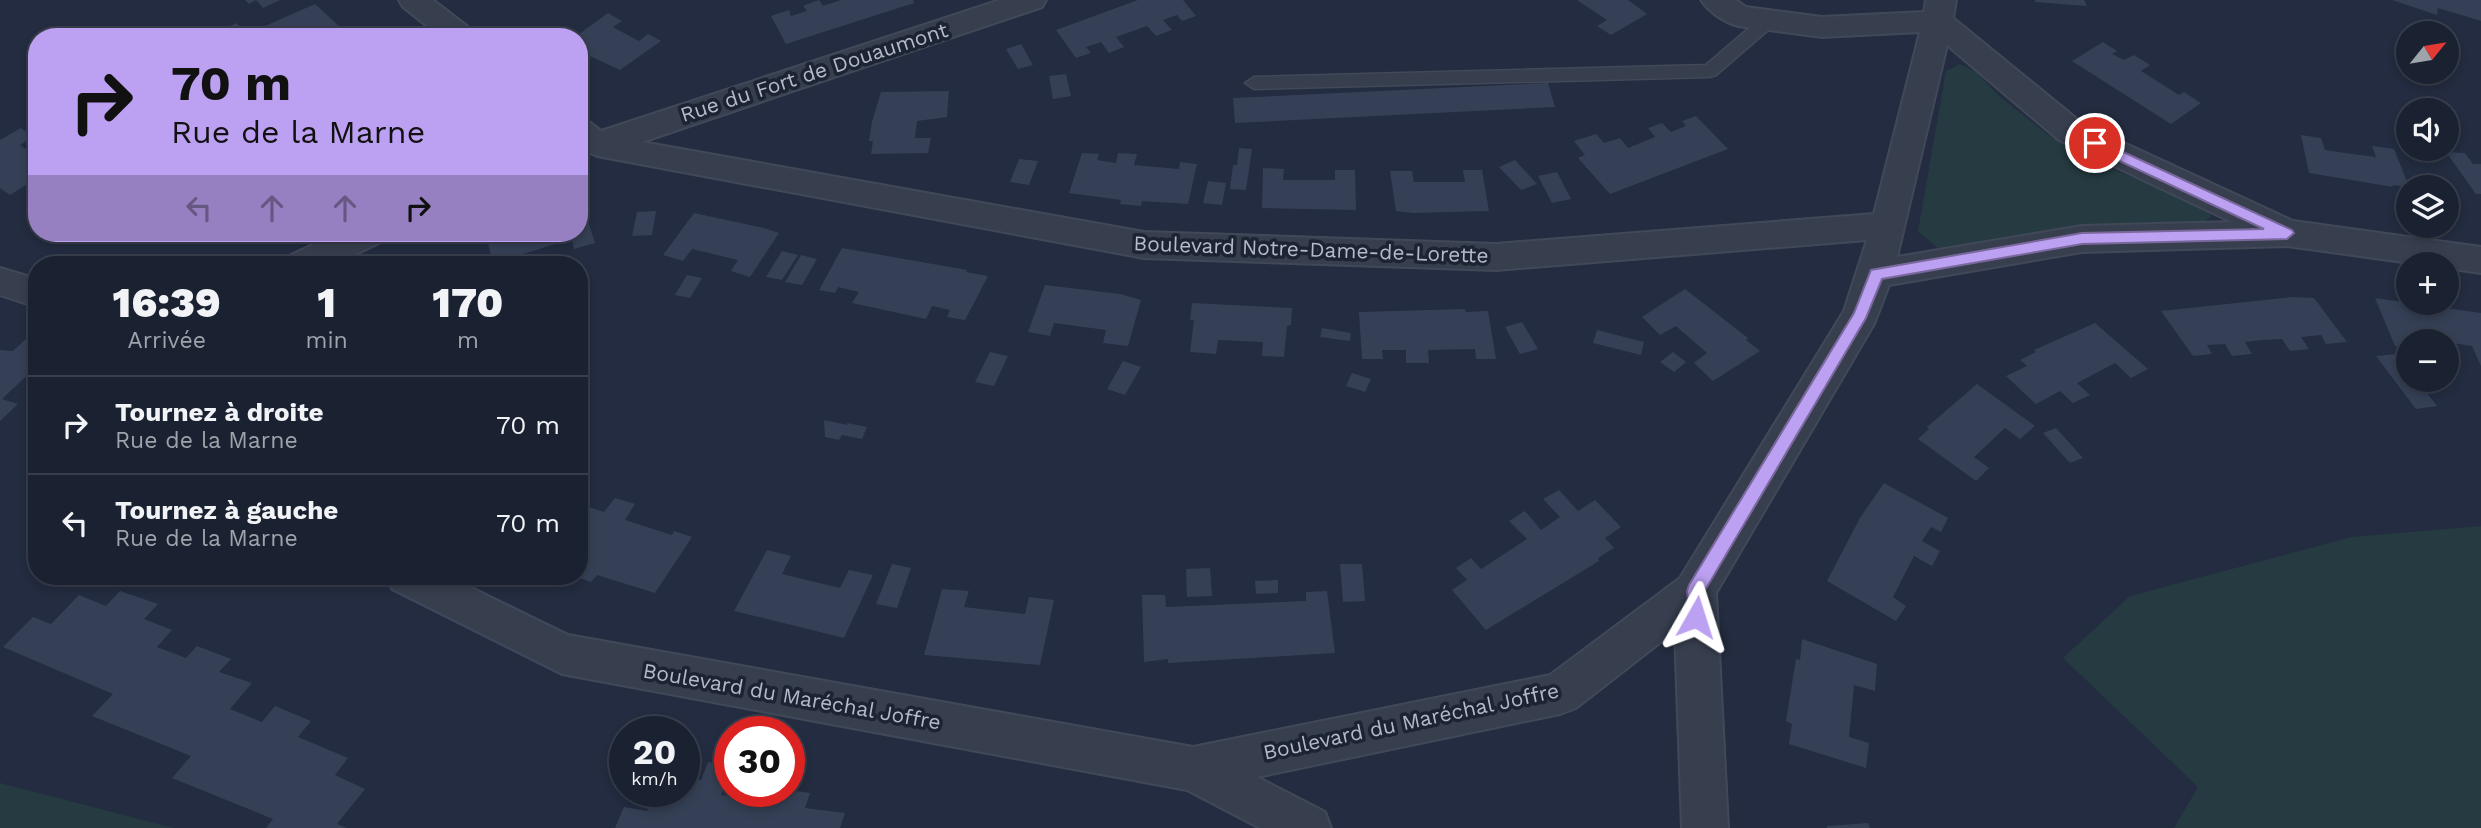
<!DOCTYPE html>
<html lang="fr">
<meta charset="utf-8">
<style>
:root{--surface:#1a2130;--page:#232938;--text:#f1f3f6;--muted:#9fa3ab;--line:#383e4c}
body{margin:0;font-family:"Work Sans",sans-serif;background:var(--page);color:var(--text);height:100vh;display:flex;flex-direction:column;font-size:26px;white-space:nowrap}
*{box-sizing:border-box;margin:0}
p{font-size:23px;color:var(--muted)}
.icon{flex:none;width:38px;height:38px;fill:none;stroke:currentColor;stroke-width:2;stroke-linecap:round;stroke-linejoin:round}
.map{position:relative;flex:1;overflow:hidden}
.details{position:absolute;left:28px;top:256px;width:560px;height:329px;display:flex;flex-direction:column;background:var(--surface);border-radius:28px;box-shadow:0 4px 10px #0003,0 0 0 2px var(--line)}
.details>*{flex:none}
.banner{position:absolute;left:28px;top:28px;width:560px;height:214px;border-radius:28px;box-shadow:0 4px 10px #0003,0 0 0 2px var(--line);background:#bca0f2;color:#111;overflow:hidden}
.needle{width:46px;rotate:60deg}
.fabs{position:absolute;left:2396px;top:21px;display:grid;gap:14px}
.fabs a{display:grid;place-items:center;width:63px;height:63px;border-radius:50%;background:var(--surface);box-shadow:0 4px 10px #0003,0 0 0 2px var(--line);font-size:35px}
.speed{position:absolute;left:609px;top:716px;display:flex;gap:14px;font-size:35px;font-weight:700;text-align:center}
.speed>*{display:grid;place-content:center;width:91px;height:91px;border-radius:50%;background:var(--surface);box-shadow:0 4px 10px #0003,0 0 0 2px var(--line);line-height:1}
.speed small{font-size:18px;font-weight:400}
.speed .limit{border:10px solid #d22;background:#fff;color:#111}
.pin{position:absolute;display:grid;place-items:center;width:60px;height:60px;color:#fff;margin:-30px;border:4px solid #fff;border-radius:50%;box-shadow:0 2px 7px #0007}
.me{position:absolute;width:77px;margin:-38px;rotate:6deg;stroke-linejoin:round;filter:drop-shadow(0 0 5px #0008)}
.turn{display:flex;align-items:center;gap:24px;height:147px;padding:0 28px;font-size:32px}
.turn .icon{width:91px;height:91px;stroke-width:2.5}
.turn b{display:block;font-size:49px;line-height:60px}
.lanes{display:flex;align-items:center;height:66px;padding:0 28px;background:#0003;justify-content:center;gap:35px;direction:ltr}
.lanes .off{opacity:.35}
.eta{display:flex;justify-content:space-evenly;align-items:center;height:119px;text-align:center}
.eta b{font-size:42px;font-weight:800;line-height:49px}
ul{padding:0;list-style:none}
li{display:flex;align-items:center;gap:21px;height:98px;padding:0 28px;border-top:2px solid var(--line)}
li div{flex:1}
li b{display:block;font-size:26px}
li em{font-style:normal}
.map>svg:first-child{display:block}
.green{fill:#253b41}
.building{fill:#354056}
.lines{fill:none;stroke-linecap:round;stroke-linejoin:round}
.service-casing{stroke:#414858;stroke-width:3}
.minor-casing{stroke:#414858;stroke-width:4}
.service{fill:#373f4f;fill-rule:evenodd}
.minor{fill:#373f4f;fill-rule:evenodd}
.route{fill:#bca0f2;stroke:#7a689d;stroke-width:2}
.labels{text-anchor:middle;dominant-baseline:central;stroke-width:7;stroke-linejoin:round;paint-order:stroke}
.street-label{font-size:21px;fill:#b4baca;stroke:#1c2434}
</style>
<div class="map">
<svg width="2481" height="828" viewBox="0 0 2481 828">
<rect width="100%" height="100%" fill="#232c40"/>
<g class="green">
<path d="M1960,64L1976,72L1998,95L2047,134L2119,172L2202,204L2212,216L2201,224L2029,234L1959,251H1941L1918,231L1946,71Z"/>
<path d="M2481,526V828H2174L2198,787L2063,658L2130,596L2352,537Z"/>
<path d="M0,783L174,828H0Z"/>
</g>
<g class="building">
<path d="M245,0H280L263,8L256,0L249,4Z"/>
<path d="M819,0L823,6L841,0H913L914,3L786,44L771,16L789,10L791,16L807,11L803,6Z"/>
<path d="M1138,0H1183L1196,16L1182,21L1177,15L1163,20L1172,30L1156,36L1147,26L1116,37L1124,47L1109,53L1101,42L1086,47L1091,53L1076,58L1056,30Z"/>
<path d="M1577,0H1628L1647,14L1611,35L1597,26L1607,20Z"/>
<path d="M2035,0H2084L2087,6L2035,2Z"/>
<path d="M2392,0H2481V21L2438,8L2437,15Z"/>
<path d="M315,4L351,37H285L279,31L272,33L265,26Z"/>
<path d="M608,13L622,21L613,27L624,33L639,41L648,34L661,41L620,70L579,51V37H575Z"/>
<path d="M237,23L244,34L236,37H204Z"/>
<path d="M2103,42L2117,51L2112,54L2124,60L2134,55L2150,65L2141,71L2179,95L2184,92L2201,103L2171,124L2072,61Z"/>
<path d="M1021,44L1033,65L1018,69L1006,49Z"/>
<path d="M1066,74L1071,96L1053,99L1049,76Z"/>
<path d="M1548,83L1555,107L1235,123L1233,98Z"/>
<path d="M949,91L947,117L917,121L915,138H931L928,153L871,154L873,141H869L872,122L881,92Z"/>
<path d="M1696,116L1728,149L1610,194L1578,158L1585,155L1574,141L1596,134L1604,143L1620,138L1628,148L1655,137L1648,128L1662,123L1671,132L1686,126L1682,121Z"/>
<path d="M21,128L33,137L20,145L37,157V178L10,195L0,188V140Z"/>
<path d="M2301,135L2321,138L2325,150L2352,154L2376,157L2372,146L2394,149L2409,187L2392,185L2393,187L2309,173Z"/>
<path d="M1239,148L1252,149L1246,190L1230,189L1233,165H1237Z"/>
<path d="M2446,152L2465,153L2473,164H2481V194H2476Z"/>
<path d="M1082,153L1099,154L1097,160L1116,163L1118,153L1137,154L1134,165L1179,169L1180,162L1197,164L1188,204L1142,201L1141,206L1120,204L1121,200L1069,193Z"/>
<path d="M1019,159L1038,161L1029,185L1010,182Z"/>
<path d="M1515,160L1537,184L1521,190L1499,167Z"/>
<path d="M1263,168L1284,169L1283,180H1335V170H1355L1356,210L1262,208Z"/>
<path d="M1463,170H1482L1489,211L1413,213L1396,211L1390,171H1412L1414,182H1465Z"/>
<path d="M1557,172L1571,199L1552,203L1538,176Z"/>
<path d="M1208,181L1226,183L1222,205L1203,203Z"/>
<path d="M583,205L595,243L574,249L572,239L516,256L518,264H493L486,235L579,233V206Z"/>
<path d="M656,211L652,235L632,236L637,212Z"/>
<path d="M694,213L764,228L779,233L750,277L731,271L738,260L692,249L683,261L663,255Z"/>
<path d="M842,248L967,270L966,272L988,276L965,320L947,317L950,310L932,306L926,319L852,303L859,292L838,287L835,293L819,290Z"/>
<path d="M782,251L798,255L782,280L766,277Z"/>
<path d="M801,255L817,259L802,285L785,282Z"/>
<path d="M687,275L702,278L690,298L675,295Z"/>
<path d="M1045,285L1120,294L1141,300L1128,346L1103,343L1106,330L1084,327L1054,323L1050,336L1028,332Z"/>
<path d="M1685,289L1748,338L1746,340L1760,351L1713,381L1694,363L1707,353L1676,326L1660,335L1642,317Z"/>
<path d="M2292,297L2314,298L2347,342L2326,344L2321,335L2301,337L2309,349L2290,351L2282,339L2262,340L2245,342L2252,354L2232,356L2225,344L2207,345L2212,354L2193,356L2161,311Z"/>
<path d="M2375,298L2481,313V366L2472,346L2418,338L2419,341H2408V348L2395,346Z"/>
<path d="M1192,303L1292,308L1291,325L1287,326L1284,357L1262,356L1263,342L1218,340L1216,354L1190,352L1194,320H1190Z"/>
<path d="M1465,309L1466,312L1488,311L1496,359H1476L1475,349L1428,350L1429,363H1406V350H1382L1383,359H1362L1359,312Z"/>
<path d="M1522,322L1538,349L1520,354L1505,327Z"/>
<path d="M2095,323L2148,369L2131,378L2115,363L2077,383L2090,395L2073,403L2060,391L2036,404L2006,376L2027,366L2020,360L2036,352L2034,350Z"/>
<path d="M1322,328L1351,333L1350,341L1320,337Z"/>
<path d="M1597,330L1644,342L1641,355L1593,343Z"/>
<path d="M28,337L37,340L34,358L37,366L2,399L18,404L0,421V350L13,351Z"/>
<path d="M990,352L1008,356L994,386L975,382Z"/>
<path d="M1673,352L1686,362L1674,372L1660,362Z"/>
<path d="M2397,354L2408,368V380H2417L2437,406L2416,409L2376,356Z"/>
<path d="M1123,361L1141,367L1125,395L1107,389Z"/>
<path d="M1352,373L1371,379L1365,392L1346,386Z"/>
<path d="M1977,384L2035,426L2020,439L2005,428L1974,457L1989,468L1976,481L1918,439L1929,429L1927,427Z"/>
<path d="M824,420L847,425V423L867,427L862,439L842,435L839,440L825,437Z"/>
<path d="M2056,428L2083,458L2070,463L2043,433Z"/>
<path d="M1884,483L1948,518L1941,532L1931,527L1922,541L1940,551L1932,566L1914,556L1893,597L1906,606L1896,621L1827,581L1860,518Z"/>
<path d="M1559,490L1578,511L1595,500L1621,527L1605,538L1614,548L1598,558L1599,561L1486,630L1452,590L1467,580L1456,568L1471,558L1481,569L1527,539L1509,521L1525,511L1541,530L1560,517L1543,499Z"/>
<path d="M615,498L635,504L625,520L672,535L674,531L692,537L655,593L597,575L591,582L574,576H579V500L588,503L586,506L604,512Z"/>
<path d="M767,550L791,556L782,574L840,588L849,570L873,575L844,638L734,611Z"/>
<path d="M892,564L911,568L897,608L876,604Z"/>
<path d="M1340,564H1362L1365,601L1343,602Z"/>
<path d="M1210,568L1212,596L1187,597L1186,569Z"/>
<path d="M1278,580V593L1256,594L1255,581Z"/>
<path d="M942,589L969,591L964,607L1025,614L1029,597L1054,600L1040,665L924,655Z"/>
<path d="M120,591L158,604L144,619L172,630L157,647L186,658L197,646L231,659L219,672L252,683L230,709L262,722L275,706L311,721L298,737L348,758L335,775L365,789L337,824L347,828H266L273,819L172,778L191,756L92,716L113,694L3,647L33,617L51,624L79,595L106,606Z"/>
<path d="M1327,591L1335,653L1168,663V659L1144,662L1142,595H1165L1166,607L1306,601V592Z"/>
<path d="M1802,639L1877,664L1875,691L1854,685L1849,737L1869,743L1866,768L1789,744L1792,724L1786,721L1796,659L1800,660Z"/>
<path d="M708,762L730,765V775L721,795L760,801L763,791L789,790L810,793L805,808L845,813L840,828H615L624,807L647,811L656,791H684V777L701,780Z"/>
<path d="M1868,823L1870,828H1827V826Z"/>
</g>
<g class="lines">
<g class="service-casing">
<path id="service" d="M1769,15L1775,16L1777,20L1775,24L1716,75L1710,77L1254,89L1245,83L1254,77L1706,65L1763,16Z"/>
</g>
<g class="minor-casing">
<g id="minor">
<path d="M399,0H433L472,30L476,37H441L403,7Z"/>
<path d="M1000,0H1046L1042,7L642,142L1144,232L1496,244L1874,214L1920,32L1822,37L1738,26C1724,22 1709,12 1701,0H1736L1746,7L1822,17L1924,12L1926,0H1956L1953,18L2083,124L2293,221L2481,247V273L2446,268V264H2418L2287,246L2082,252L1889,285L1874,324L1716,593L1728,828H1682L1675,631L1576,708L1560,714L1257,777L1325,812L1331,828H1260L1187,790L562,674L392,589L386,576H447L568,635L1193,747L1550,675L1680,578L1844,311L1867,240L1496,270L1144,258L597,156L579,148V120L591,123L601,131ZM1947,45L2059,140L2232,222L2082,226L1897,257Z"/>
<path d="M338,233H386L381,242L335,264H286L291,255Z"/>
<path d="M0,268L37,279V307L0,295Z"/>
</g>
</g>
<use href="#service" class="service"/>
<use href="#minor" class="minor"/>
</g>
<path class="route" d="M2095,139L2292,230L2294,233L2287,239L2082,244L1882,279L1866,318L1704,592L1705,617L1703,623L1696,625L1690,623L1687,591L1689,585L1854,313L1871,270L2082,233L2264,229L2090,147L2088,143Z"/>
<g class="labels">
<g class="street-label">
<text transform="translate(814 72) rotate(-18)">Rue du Fort de Douaumont</text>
<text transform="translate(1311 249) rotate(2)">Boulevard Notre-Dame-de-Lorette</text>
<text transform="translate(792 696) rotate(10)">Boulevard du Maréchal Joffre</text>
<text transform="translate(1411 721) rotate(-12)">Boulevard du Maréchal Joffre</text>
</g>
</g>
</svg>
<div class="fabs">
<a><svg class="needle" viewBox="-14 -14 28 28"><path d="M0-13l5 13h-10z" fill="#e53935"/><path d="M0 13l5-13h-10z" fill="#9fa3ab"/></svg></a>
<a><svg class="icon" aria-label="sound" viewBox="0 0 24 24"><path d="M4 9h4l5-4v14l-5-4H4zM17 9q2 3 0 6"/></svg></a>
<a><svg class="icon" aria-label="layers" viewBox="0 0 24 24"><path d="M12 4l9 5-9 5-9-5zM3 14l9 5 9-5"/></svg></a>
<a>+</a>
<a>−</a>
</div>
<div class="speed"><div>20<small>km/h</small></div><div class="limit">30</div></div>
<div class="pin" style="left:2095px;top:143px;background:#d93025"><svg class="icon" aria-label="arrive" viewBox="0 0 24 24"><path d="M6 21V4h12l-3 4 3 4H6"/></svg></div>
<svg class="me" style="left:1696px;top:617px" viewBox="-20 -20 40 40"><path d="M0-17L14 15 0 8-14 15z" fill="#bca0f2" stroke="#fff" stroke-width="4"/></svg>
<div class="banner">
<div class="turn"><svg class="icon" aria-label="right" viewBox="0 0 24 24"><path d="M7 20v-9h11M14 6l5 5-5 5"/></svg><div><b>70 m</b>Rue de la Marne</div></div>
<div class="lanes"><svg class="icon off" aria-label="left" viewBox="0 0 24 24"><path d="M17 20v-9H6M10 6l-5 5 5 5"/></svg><svg class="icon off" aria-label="ahead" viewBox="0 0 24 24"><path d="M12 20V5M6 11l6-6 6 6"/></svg><svg class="icon off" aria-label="ahead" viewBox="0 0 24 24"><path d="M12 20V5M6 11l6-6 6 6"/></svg><svg class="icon" aria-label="right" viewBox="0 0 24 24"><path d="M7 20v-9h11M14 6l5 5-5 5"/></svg></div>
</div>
<section class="details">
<div class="eta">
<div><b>16:39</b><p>Arrivée</p></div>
<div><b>1</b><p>min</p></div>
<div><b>170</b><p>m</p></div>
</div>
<ul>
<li><svg class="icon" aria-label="right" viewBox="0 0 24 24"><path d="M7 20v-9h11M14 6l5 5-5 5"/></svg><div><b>Tournez à droite</b><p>Rue de la Marne</p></div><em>70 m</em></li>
<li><svg class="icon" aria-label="left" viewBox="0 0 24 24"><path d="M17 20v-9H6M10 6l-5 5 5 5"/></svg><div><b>Tournez à gauche</b><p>Rue de la Marne</p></div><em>70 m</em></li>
</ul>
</section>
</div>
